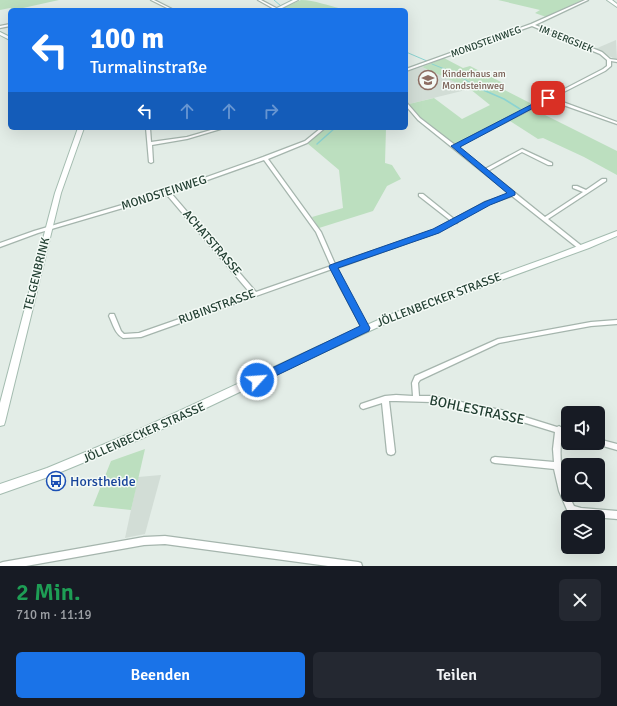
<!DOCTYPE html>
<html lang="de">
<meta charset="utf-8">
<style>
:root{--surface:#171b24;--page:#242831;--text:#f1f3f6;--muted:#9ea1a6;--accent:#1a73e8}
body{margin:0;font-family:Signika,sans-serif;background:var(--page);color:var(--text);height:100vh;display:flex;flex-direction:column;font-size:15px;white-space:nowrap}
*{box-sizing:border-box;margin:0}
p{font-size:13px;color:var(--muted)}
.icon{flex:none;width:22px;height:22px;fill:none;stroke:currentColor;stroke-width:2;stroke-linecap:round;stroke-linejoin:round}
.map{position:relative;height:566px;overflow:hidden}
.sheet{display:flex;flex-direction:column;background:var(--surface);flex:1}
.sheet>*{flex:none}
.hud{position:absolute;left:8px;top:8px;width:400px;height:122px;border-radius:6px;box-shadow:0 4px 16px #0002;background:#1a73e8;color:#fff;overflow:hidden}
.tools{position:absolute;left:561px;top:406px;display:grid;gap:8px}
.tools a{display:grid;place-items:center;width:44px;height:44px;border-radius:6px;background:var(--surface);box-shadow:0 4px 16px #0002;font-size:20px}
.pin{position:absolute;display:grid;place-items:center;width:34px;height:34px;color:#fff;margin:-17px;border-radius:8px;box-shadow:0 2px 6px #0006}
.me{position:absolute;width:44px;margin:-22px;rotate:64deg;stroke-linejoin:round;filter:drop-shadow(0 0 3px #0008)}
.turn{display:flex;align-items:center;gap:14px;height:84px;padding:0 16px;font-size:18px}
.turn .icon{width:52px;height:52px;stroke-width:2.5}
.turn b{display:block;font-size:28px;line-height:34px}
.lanes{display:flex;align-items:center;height:38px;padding:0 16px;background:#0003;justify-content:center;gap:20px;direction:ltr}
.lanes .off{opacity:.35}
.round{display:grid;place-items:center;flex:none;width:42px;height:42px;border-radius:6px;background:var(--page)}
.head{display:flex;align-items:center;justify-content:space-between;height:68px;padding:0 16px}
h1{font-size:24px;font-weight:600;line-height:30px;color:#1e9e55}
.action{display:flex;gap:8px;margin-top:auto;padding:8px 16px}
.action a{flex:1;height:46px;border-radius:6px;background:var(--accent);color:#fff;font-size:16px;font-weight:600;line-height:46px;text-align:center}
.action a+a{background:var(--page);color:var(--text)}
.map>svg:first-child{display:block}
.built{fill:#d2ddd6}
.green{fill:#bcdfbf}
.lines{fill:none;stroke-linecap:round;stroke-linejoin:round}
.stream-far1{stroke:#8bd3d1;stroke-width:1}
.stream{stroke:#8bd3d1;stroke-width:1.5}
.street-casing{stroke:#a5b5ad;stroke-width:2.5}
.secondary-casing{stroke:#a4bcb0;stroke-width:2}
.street{fill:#fff;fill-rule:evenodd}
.secondary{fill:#fff;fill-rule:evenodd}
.route{fill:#1a73e8;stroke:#114b97}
.labels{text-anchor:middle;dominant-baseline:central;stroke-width:3;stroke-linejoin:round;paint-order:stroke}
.far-street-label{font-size:10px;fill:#223f32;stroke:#f4faf6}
.far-education-label{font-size:10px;fill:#785e54;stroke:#f4faf6;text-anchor:start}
.street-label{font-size:12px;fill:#223f32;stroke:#f4faf6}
.near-street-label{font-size:14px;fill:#223f32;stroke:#f4faf6}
.near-transit-label{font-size:14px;fill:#164399;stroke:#f4faf6;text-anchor:start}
</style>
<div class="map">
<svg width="617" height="566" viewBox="0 0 617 566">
<rect width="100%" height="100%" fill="#e3ede7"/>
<g class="built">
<path d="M616,40L617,60L595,49Z"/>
<path d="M422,67L470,89L409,104L406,101V72Z"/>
<path d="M161,475L145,534L125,538L138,477Z"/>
</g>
<g class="green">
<path d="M0,0H59L14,10L10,8L0,10Z"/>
<path d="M301,0C315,0 328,6 343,9L278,10Z"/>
<path d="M498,0H582L546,17L535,13L540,10Z"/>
<path d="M444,58L463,68L470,66L503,83L497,86L532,104L457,143H453L419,116L409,104L434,98L462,119L490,105L470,89L422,67Z"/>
<path d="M533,109L617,151V175L584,157L543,138L538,139L510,121Z"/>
<path d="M326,128H386L385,163L392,165L401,179L387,186L373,211L319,228L312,217L343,208L339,170L307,143Z"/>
<path d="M145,449L131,510L93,506L111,461Z"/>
</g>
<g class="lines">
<g class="stream-far1">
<path d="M274,0L281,6"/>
<path d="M284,7L288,10"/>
<path d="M406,52L427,61"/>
<path d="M432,64L452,72L483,90"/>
</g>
<g class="stream">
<path d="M481,89L504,99L520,109"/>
<path d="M317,144L335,128"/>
</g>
<g class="street-casing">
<g id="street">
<path d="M151,0H154L174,10H171Z"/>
<path d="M258,0H261L278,9L276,10Z"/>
<path d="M585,0H588L535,25L602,52L610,59L617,60V62L611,61V66L605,71L552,98L617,122V124L549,100L457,147L485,169L522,149L552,163V165H548L522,152L488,171L545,217L583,192L573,188V186H577L586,190L602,179H606V181L548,219L583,247L584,248L583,249H579L512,196L489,204L457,221V223H454L438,232L337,268L345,285L368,328L367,330H363L339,285L332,269L141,337L123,338C115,334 113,324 109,316L110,314H114L121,331L124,334L139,333L251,294L167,195L38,233L0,247V243L34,231L159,194L263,157L305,141L321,128H325L307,143L268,159L321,232L335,264L434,230L451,221L419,196V194H423L454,219L485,202L510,194L418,120L406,106V103H407L420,118L455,145L546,98L547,97H549L603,69L607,66V60L600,54L532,26L406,71V69L531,24ZM264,160L316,232L331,266L256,292L171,193Z"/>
<path d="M10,24V26L0,28V26Z"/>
<path d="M146,128H150L151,142L187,137L218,128H224L187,139L152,145L153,162L151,163L149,162Z"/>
<path d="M617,320V324L591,326L499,343L420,380L418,383L419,396H431L506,411L557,427L559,426L562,428L568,430V436L562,434C558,459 562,484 574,506L581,508L617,511V519L581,516L568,512L559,491L554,469L495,463L492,462L491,460L492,458L495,457L554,462L553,449L555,432L506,417L431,402L396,401H389L395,452L394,454L391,455L388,454L387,452L382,403L363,409L361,408L360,406L361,404L385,396L396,395L413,396L412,383L415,376L498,339L591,322Z"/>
<path d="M598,439L617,444V450L596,444L595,443H598Z"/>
<path d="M165,536L358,562L361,563L362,566H328L165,544L144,545L26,566H0V563L3,562L144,537Z"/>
</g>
</g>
<g class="secondary-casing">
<g id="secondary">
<path d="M293,0H298L278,10H273Z"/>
<path d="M607,0H612L617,4V7Z"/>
<path d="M0,32L10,37V40L0,35Z"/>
<path d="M78,128H84L61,193L5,422L4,425L0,426V403L55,193Z"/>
<path d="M617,231V236L589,248L400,317L324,352L143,438L51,476L0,494V484L47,468L136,431L317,347L394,313L552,256Z"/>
</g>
</g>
<use href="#street" class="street"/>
<use href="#secondary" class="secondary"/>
</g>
<path class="route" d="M546,97L552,98L460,147L515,192V195L490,205L439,233L338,268L370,328L369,331L261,383H253L252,380L253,377L360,326L329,267L330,265L433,229L484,202L507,193L451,146Z"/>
<defs>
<g id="school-ring" transform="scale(1)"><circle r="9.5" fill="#f4faf6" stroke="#8d6e63" stroke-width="1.5"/><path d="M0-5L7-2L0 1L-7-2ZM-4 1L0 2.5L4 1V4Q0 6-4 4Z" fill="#8d6e63"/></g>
<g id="bus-ring" transform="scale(1)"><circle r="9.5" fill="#f4faf6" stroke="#1a4fb4" stroke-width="1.5"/><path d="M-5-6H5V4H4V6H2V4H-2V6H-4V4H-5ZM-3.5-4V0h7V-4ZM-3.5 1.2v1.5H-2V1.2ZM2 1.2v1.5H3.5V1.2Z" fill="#1a4fb4"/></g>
</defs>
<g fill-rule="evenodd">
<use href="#school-ring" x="428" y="80"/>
<use href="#bus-ring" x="56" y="481"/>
</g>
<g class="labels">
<g class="far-street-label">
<text transform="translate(566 39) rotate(22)">IM BERGSIEK</text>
<text transform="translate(486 42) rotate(-20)">MONDSTEINWEG</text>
</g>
<g class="far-education-label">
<text x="442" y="74">Kinderhaus am<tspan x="442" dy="12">Mondsteinweg</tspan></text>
</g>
<g class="street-label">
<text transform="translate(164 193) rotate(-18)">MONDSTEINWEG</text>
<text transform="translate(212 243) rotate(49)">ACHATSTRASSE</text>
<text transform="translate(37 274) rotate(-76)">TELGENBRINK</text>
<text transform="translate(439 300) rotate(-21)">JÖLLENBECKER STRASSE</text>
<text transform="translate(217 307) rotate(-20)">RUBINSTRASSE</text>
<text transform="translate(144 433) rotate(-24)">JÖLLENBECKER STRASSE</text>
</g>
<g class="near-street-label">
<text transform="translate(477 410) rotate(12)">BOHLESTRASSE</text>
</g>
<g class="near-transit-label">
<text x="70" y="481">Horstheide</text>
</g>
</g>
</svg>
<div class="tools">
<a><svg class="icon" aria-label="sound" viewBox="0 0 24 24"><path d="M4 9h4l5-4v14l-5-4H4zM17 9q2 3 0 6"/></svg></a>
<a><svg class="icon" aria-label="search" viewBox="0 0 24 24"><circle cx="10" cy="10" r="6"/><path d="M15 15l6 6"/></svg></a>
<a><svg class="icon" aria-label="layers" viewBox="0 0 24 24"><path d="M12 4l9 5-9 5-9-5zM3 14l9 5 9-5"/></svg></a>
</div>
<div class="pin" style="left:548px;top:98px;background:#d93025"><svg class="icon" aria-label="arrive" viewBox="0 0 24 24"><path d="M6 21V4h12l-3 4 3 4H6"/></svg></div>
<svg class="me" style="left:257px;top:380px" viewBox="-20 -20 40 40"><circle r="17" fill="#1a73e8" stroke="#fff" stroke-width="3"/><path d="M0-11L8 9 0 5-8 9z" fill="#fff"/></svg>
<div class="hud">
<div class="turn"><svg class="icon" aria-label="left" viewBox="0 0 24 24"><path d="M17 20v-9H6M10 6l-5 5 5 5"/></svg><div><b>100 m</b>Turmalinstraße</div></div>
<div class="lanes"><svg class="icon" aria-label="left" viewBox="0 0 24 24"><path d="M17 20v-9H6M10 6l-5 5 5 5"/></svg><svg class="icon off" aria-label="ahead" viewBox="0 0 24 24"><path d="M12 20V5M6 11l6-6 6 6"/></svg><svg class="icon off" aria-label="ahead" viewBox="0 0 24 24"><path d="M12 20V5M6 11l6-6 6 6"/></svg><svg class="icon off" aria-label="right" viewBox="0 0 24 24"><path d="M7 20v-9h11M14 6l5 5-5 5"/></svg></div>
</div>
</div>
<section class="sheet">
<div class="head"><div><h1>2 Min.</h1><p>710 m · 11:19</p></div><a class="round"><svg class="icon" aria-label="close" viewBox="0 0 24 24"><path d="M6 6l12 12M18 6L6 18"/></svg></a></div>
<div class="action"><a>Beenden</a><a>Teilen</a></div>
</section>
